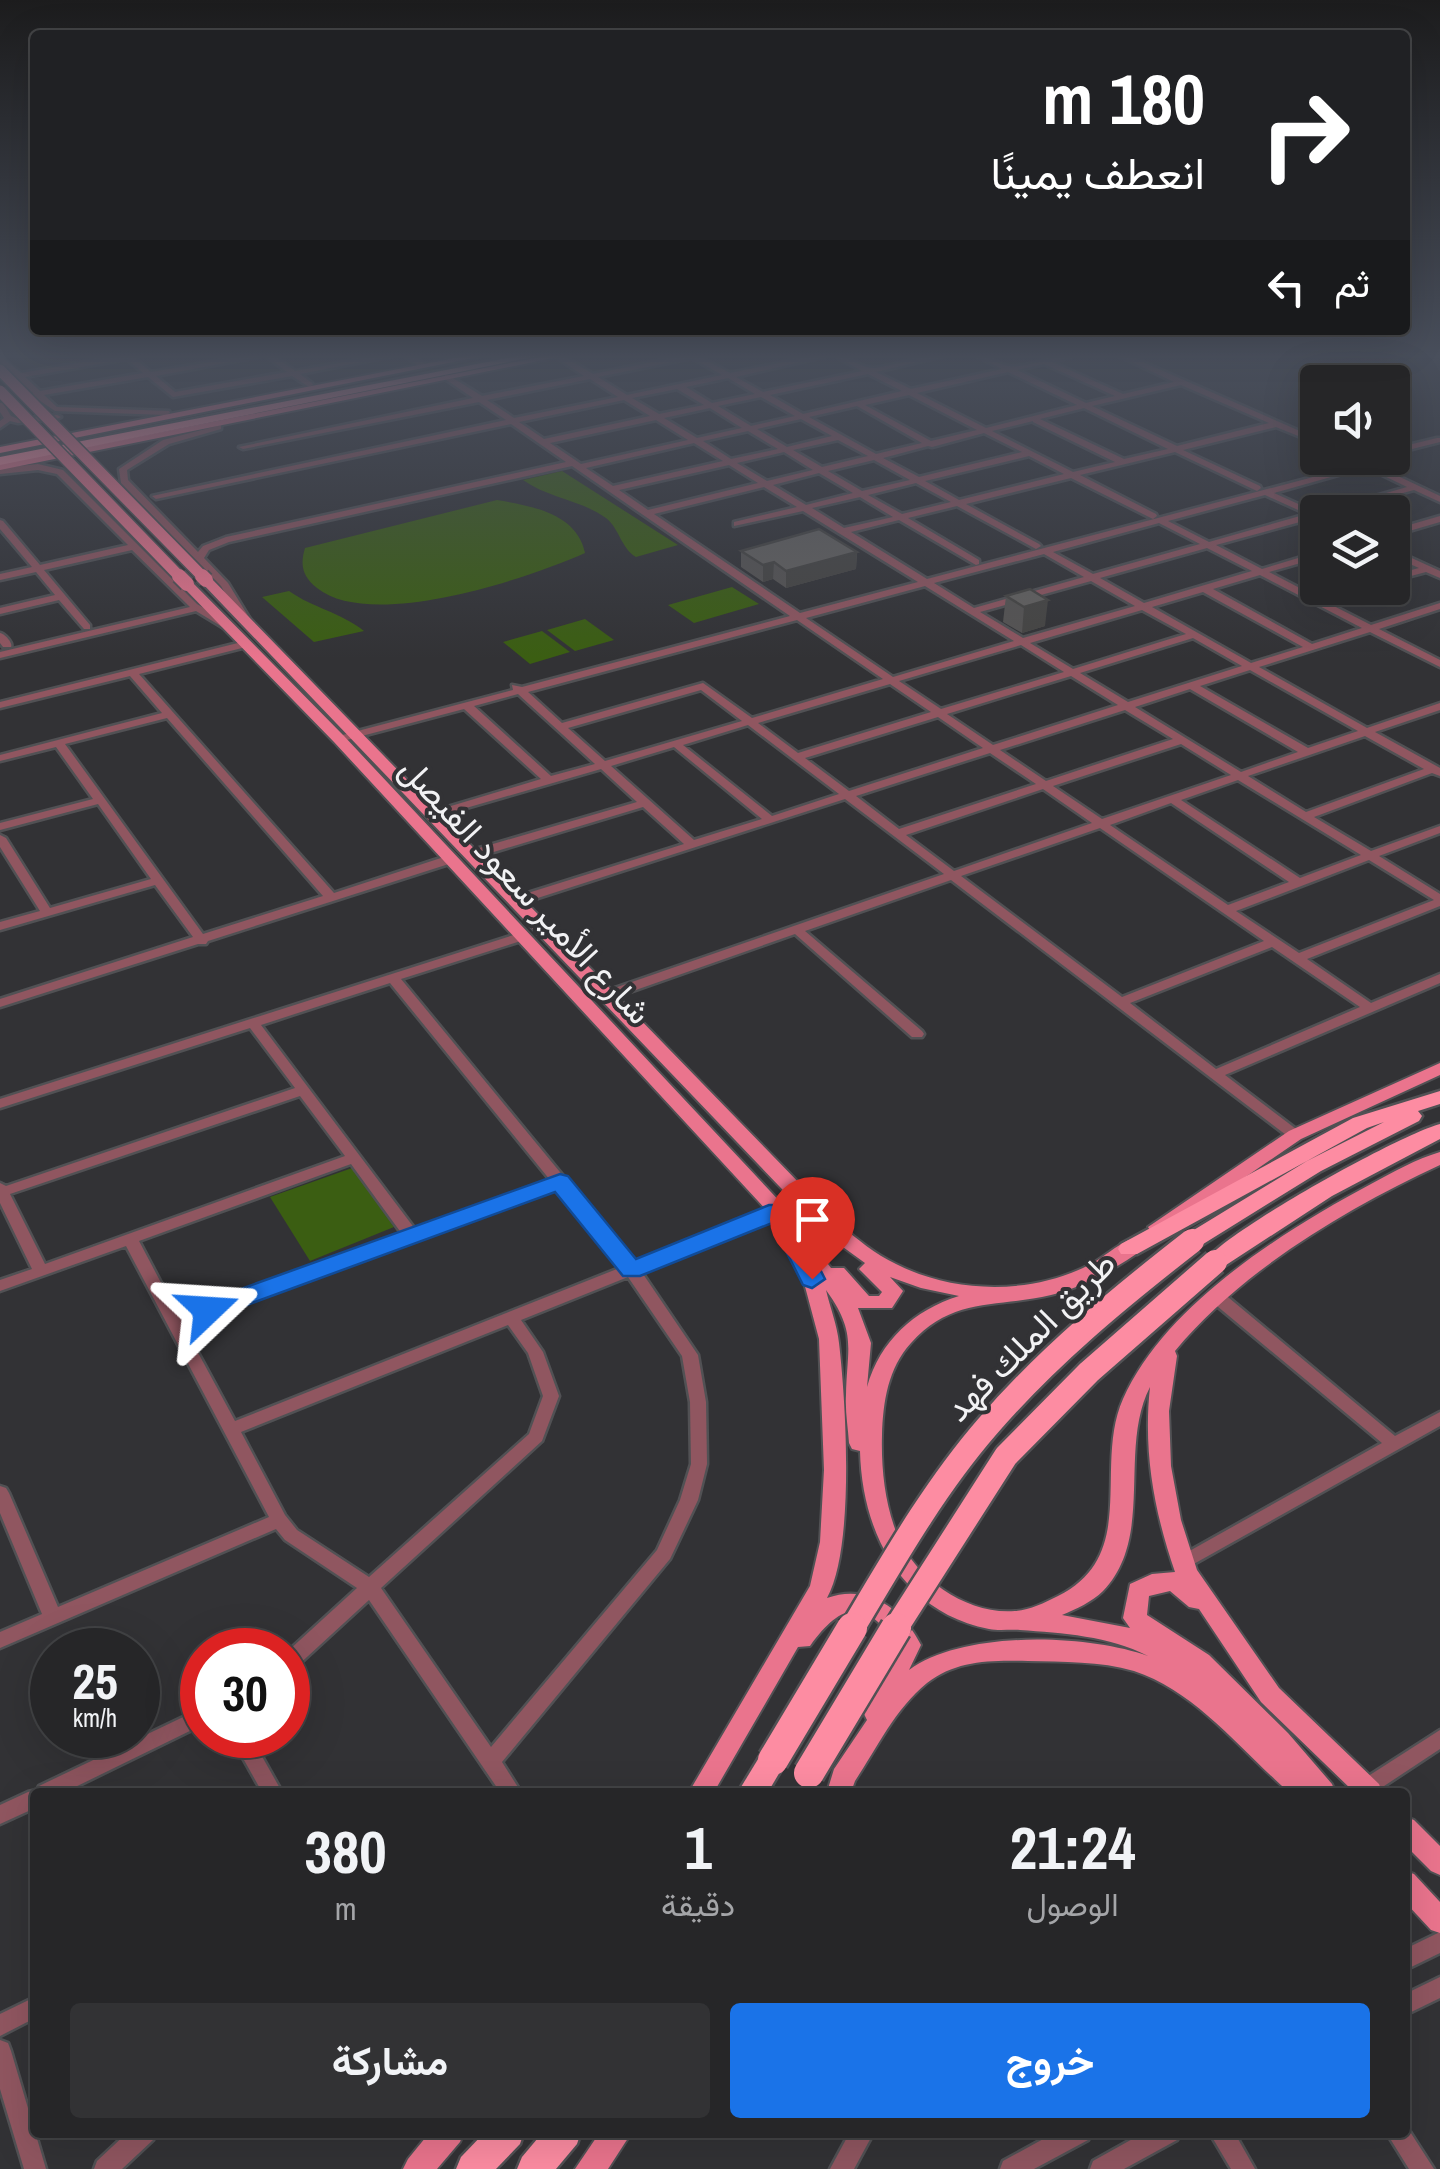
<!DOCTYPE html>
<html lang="ar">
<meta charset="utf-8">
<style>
:root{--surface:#262628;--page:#323234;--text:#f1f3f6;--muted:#a4a5a8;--line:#424345;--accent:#1a73e8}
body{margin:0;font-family:"Archivo Narrow",Vazirmatn,sans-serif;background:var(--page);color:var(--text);direction:rtl;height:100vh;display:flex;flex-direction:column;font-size:38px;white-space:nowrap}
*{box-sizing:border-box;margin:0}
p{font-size:32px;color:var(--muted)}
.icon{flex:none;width:55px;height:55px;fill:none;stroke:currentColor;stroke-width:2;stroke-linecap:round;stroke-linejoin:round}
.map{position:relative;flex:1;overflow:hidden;direction:ltr}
.panel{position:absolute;left:30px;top:1788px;width:1380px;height:350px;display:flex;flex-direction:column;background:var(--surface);border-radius:10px;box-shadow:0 10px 40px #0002,0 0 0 2px var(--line);direction:rtl}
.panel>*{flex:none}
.banner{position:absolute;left:30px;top:30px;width:1380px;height:305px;border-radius:10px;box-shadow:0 10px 40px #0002,0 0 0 2px var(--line);direction:rtl;background:#202124;color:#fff;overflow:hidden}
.controls{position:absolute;left:1300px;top:365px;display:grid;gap:20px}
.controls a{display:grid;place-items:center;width:110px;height:110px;border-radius:10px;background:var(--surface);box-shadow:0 10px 40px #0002,0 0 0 2px var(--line);font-size:50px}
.speed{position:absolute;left:30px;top:1628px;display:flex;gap:20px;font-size:50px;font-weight:700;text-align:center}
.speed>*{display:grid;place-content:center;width:130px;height:130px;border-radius:50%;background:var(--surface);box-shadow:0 10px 40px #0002,0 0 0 2px var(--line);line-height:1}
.speed small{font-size:25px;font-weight:400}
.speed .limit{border:15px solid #d22;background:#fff;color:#111}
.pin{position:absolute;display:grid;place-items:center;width:85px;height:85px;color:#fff;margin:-102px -42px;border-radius:50% 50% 50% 0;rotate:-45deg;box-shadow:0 0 10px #0007}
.pin .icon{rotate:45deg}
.me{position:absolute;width:110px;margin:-55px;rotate:70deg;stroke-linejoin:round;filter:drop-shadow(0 0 8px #0008)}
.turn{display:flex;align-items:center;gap:35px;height:210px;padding:0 40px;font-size:45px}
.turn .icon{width:130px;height:130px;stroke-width:2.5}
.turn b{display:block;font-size:70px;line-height:85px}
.then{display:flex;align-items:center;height:95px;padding:0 40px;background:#0003;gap:20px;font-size:38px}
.eta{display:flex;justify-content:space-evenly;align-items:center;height:170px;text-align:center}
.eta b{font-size:60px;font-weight:700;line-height:70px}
.primary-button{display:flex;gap:20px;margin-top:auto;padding:20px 40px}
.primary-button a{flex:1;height:115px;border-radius:10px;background:var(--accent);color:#fff;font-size:40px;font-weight:700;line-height:115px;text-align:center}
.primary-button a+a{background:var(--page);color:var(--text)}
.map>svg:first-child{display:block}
.green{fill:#3b5e12}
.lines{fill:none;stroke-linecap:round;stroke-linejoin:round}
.minor-casing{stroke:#515154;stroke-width:5}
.major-casing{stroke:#515154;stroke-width:4}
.highway-casing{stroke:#515154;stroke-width:5}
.minor{fill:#905660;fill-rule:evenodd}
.major{fill:#ea748d;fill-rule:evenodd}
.highway{fill:#fd8ca2;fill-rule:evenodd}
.major-bridge-far1-casing{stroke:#515154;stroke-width:14;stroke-linecap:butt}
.major-bridge-casing{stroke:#515154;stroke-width:18;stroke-linecap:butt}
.highway-bridge-far1-casing{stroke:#515154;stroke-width:29;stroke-linecap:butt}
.highway-bridge-casing{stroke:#515154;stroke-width:35;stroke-linecap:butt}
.major-bridge-far1{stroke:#ea748d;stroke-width:11}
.major-bridge{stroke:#ea748d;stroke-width:14}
.highway-bridge-far1{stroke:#fd8ca2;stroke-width:24}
.highway-bridge{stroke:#fd8ca2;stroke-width:30}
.wall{fill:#565453}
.shaded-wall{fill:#464543}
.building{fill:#646260;stroke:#464543;stroke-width:2.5}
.route{fill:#1a73e8;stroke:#114b97;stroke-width:2.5}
.labels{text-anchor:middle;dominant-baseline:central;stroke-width:8;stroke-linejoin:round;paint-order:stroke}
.street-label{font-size:35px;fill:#f2f2f4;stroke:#323235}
</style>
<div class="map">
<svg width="1440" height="2169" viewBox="0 0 1440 2169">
<rect width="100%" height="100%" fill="#323235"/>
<g class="green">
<path d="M562,471L678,545L636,557C621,548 619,528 606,518C581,500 548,498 523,480Z"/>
<path d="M497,500C531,506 577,513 585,553C527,579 370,631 317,588C302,576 300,565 305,548Z"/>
<path d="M732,587L759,604L694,623L668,605Z"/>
<path d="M289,591C313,608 340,612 364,631L314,642L262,597Z"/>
<path d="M585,619L614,640L575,651L547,630Z"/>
<path d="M542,631L570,652L530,664L503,642Z"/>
<path d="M352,1168L394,1227L310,1261L270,1197Z"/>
</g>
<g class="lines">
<g class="minor-casing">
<g id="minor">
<path d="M0,356L21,373L121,356H136L134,358L151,372L246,356H262L156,376L175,392L287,372L266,356H274L295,371L378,356H393L300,374L312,383L313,385L309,387L292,376L173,397L148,377L44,395L57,407L169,411L170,413L166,415L55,411L33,396V393L0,362ZM127,359L143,373L40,391L25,377Z"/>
<path d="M406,356H414L425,364L418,366Z"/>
<path d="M554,356H563L593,374L683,356H698L730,373L814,356H827L736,377L763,392L862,371L835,356C850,356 861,369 875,368C898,365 919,356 943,356L876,372L911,389L1002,369L977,356C990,356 996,364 1008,366C1022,369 1054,356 1073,356L1052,362L1123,394L1174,382L1119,356H1129L1318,439V444L1276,427L1183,450L1260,486L1261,488L1257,491L1175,452L1080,475L1156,514L1157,516L1153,519L1071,478L966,504L1039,544L1041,546L1036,549L957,506L908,518L979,560V564L976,565L899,520L851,532L927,579L1351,467L1346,460L1349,458H1359L1355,461L1357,463L1378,464L1370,458H1380L1387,462L1383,469L1440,496V502L1414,490L1332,512H1318V517L1216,545L1262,569L1318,552V558L1269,572L1315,596L1349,588H1362L1361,590L1322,600L1371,625L1440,603V609L1379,629L1440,660V667L1370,632L1259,667L1367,728L1440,703V710L1375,732L1440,768V776L1432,773L1314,817L1371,851L1440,826V833L1379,856L1440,894V906L1307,959L1371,1003L1440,974V983L1225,1075L1300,1132L1302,1135L1300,1138H1290L951,880L805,931L922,1031L924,1034L922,1037H912L795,934L613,998H603L602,995L603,992L944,874L845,799L516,905L510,901L512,898L684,844L643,807L477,857H469L467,854L469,851L637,802L601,769L435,817L429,814L431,812L541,779L464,709L339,742L334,739L335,737L513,690L512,685L522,687L790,616L572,466L229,542L209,550L204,558L228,583L250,619L245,622L240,619L221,586L121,483L119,469L163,440L221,425V429L169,444L127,470L128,480L198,552L203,546L226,537L566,462L511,424L156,499L152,496L506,420L479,402L243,449L239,447L473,398L445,379V375H448L482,396L584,376ZM692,358L722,375L627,395L598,377ZM1044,364L1115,396L1086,403L1017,370ZM1008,372L1077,405L986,428L917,393ZM868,374L902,391L803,414L770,395ZM728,378L755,394L712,403L686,387ZM590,379L618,397L514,418L487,400ZM1181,385L1269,423L1177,446L1092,406ZM677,389L704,405L659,414L632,398ZM909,395L977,430L931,441L865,405ZM761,397L795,416L751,426L718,406ZM624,400L650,416L544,439L519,422ZM857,406L922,443L876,454L809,417ZM710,408L742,428L697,438L664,418ZM1084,408L1168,449L1124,459L1040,419ZM801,419L832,436L787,447L757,429ZM656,420L688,440L581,464L550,443ZM1033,421V422L1115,462L1073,472L992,431ZM748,431L778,449L731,459L703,441ZM984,433L1022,452L919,477L883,458L928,446L932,447ZM838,440L868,456L822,467L793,450ZM694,443L723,461L613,486L586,468ZM784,452L813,470L767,481L737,463ZM1029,456L1064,474L959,500L925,481ZM874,460L910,480L862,491L828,471ZM729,465L758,483L648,510L619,490ZM1363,468L1370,469L1407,487L1320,512H1316L1274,493ZM819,473L853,493L806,505L773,485ZM916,483L951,502L902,514L868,495ZM764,487L797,507L734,522V526L803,511L918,582L800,613L654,514ZM1265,495L1307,514L1209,542L1168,521ZM860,497L893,517L844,528L812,508ZM1159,523L1200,544L1093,574L1053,552ZM1207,548L1252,571L1144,603L1100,578ZM1044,554L1084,577L974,608L934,583ZM1260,575L1362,628L1312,644L1213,589ZM1091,581L1135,606L1023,638L980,612ZM925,586L1014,641L893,677L806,618ZM1203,592L1303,647L1251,663L1152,607ZM1142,610L1186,634L1073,669L1030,643ZM797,620L883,679L752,718L703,683L562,723L528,692ZM1193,638L1242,666L1128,702L1080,673ZM1021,645L1064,672L941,709L899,681ZM1250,670L1358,731L1308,748L1200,686ZM1071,676L1118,705L993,745L947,714ZM890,684L931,712L798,753L758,723ZM1190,689L1298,752L1241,772L1135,707ZM701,690L742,721L605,761L568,728ZM518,694L595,764L551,776L474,706ZM1125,710L1173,739L1046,781L1000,750ZM938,717L983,748L849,791L805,758ZM748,725L839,794L772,816L683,745ZM1365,736L1424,769L1306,812L1248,776ZM1181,744L1231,775L1102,819L1053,786ZM674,747L762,819L694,840L611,766ZM990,753L1036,784L899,829L856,796ZM1238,780L1361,855L1300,878L1181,800ZM1043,789L1092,823L954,871L906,835ZM1171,803L1289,882L1228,905L1110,825ZM1100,828L1264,941L1122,997L961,876ZM1369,860L1434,900L1299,953L1236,911ZM1272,947L1360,1007L1216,1069L1130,1003Z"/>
<path d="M0,403H3L11,416L18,419L57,415L61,417L57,419L18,423L10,421L0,428V421L4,418L0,412Z"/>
<path d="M1437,438H1440V442L1392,454V449Z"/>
<path d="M38,464L63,470L197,604L230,624V628H224L196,611L0,658V652L190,607L132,550L44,570L90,625V629H84L59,600L0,614V608L55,595L36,572L0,580V574L32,567L0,529V520L3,521L40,565L128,545L57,474L38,470L0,474V468Z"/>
<path d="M1440,516V522L1392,536V530Z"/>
<path d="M1392,549L1440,571V578L1426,572L1392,581V575L1419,568L1392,556Z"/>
<path d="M0,633C5,634 13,643 11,647H3L0,643Z"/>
<path d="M246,641L251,644L250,646L139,674L334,893L447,856H455L457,859L455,862L208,941L206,944H198L0,1007V999L193,937L155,885L0,930V922L40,911L0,847V835L6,838L50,908L151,879L98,804L0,830V823L93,799L56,747L0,761V755L162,713L130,676L0,708V702ZM167,718L323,896L203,934L65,744Z"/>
<path d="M520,933L524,934L526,937L524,940L401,979L634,1262L773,1208L778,1206L785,1211L783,1214L641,1271L698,1355L706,1402L707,1464L698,1500L670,1559L502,1762L521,1792H500L369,1600L295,1668L288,1670V1651L357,1588L285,1540L276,1529L0,1648V1632L42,1614L0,1513V1486L6,1488L9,1493L58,1607L269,1517L126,1246L0,1291V1280L32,1269L0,1203V1183L6,1186L295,1088L250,1028L0,1108V1099ZM390,983L550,1180L415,1229L261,1025ZM300,1096L345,1156L45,1264L10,1194ZM351,1164L402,1234L178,1315L139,1241ZM557,1188L622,1267L235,1421L183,1325ZM628,1277L682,1356L690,1402L691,1464L680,1500L657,1550L491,1747L381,1588L542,1441L559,1396L543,1352L521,1320ZM508,1325L528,1353L543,1396L529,1434L369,1577L297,1530L285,1515L241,1432Z"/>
<path d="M1217,1292L1223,1293L1395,1436L1440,1412V1426L1183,1570L1177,1568L1174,1563L1177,1558L1382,1443L1211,1301L1209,1297L1211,1293Z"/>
<path d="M202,1708V1725L65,1792H35V1808L0,1824V1805L28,1792L37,1790L39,1786Z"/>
<path d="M1440,1730V1749L1375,1792H1358L1356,1788L1359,1782Z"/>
<path d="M230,1735H250L282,1792H262Z"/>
<path d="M1440,1932V1953L1405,1970V1949Z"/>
<path d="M1440,1977V1998L1405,2015V1994Z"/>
<path d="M35,1997V2018L0,2036V2014Z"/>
<path d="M0,2040L8,2043L11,2051L46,2169H24L0,2089Z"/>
<path d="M1405,2124L1434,2169H1409L1386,2132H1405Z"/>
<path d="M128,2132H156L153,2140L122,2169H94L97,2161Z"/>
<path d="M850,2132H874L854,2169H830Z"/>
<path d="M1056,2132H1091L1088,2140L1034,2169H1000L1003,2161Z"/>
<path d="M1145,2132H1180L1177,2140L1124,2169H1090L1093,2161Z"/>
<path d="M1209,2132H1234L1255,2169H1231Z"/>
</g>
</g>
<g class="major-casing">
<g id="major">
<path d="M465,356H483L0,453V447Z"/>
<path d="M545,356H563L0,470V464Z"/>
<path d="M202,577H210L839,1224C857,1239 875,1254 896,1264C955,1294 1032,1295 1091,1264C1107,1256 1127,1234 1145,1238L1148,1243L1145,1248C1116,1268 1085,1287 1051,1295C997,1308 953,1296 911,1343C888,1368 883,1402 882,1435C881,1469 885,1507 899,1539C918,1580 968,1615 1015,1611C1030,1610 1044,1603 1058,1596C1140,1555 1093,1467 1123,1399C1165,1305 1283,1231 1371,1184C1393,1172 1416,1159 1440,1152V1165C1347,1208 1241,1271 1175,1351L1177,1356L1169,1411L1171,1466L1181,1520L1197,1570L1279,1688L1379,1784L1382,1792H1354L1261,1702L1199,1609L1189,1607L1170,1591L1149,1596L1147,1615L1209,1655L1288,1733L1332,1784L1335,1792H1289C1241,1751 1196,1691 1134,1671C1100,1661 1063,1662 1028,1661C992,1660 956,1660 927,1683C895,1709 877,1748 855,1781L851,1792H827L834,1769L867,1720L864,1714L897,1645C865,1597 841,1603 810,1646L798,1647L714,1792H689L810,1586L820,1542L824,1470L819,1339L803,1279L791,1256L797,1251L771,1215L334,742L183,587V581H191L344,736L785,1207L831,1268H844L869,1296H879L882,1292L859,1269L865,1263L825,1234L202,583ZM890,1277L921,1288L959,1296C914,1310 880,1341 867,1387L871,1343L858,1308H892L903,1291ZM826,1290C857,1333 847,1347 846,1395C845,1411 848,1427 849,1443L852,1449L860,1451C862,1533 902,1612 989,1629C1000,1631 1010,1629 1020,1630C1062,1633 1110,1636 1148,1656C1086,1634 964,1630 909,1670L921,1645C903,1609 868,1583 827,1598C855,1547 846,1403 839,1343C837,1325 830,1307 826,1290ZM1150,1387C1143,1451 1154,1511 1175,1572L1152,1574L1130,1584L1123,1618L1130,1628L1062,1615C1076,1609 1092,1602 1103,1591C1155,1537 1118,1449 1150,1387Z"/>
<path d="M1440,1063V1075L1301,1139L1165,1232H1151L1148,1227L1289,1131Z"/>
<path d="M1405,1817L1414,1820L1440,1846V1875L1431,1871L1405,1845Z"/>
<path d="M1405,1871L1414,1874L1440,1902V1933L1431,1930L1405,1902Z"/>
<path d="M430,2132H464L460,2142L437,2169H403L408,2159Z"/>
<path d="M600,2132H632L608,2169H575Z"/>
</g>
</g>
<g class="highway-casing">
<g id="highway">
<path d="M518,356H538L0,465V457Z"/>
<path d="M1440,1091V1104L1418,1111L1422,1116L1419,1121L1321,1171L1200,1246H1184L1181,1241L1184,1236L1307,1161L1384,1122L1367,1128L1137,1254H1121L1118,1249L1121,1244L1353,1118Z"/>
<path d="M1440,1124V1139L1332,1196L1223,1267H1207L1204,1262C1226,1231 1399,1135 1440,1124Z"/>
<path d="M773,1748L783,1751L787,1760L768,1792H738L763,1751Z"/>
<path d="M485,2132H524L520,2144L496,2169H456L461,2157Z"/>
<path d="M543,2132H581L577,2144L556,2169H517L522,2157Z"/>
</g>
</g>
<use href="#minor" class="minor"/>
<use href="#major" class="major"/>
<use href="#highway" class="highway"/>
<g class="major-bridge-far1-casing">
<g id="major-bridge-far1">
<path d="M0,370L204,578"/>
<path d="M0,391L181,578"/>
</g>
</g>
<g class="major-bridge-casing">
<g id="major-bridge">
<path d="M179,576L187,584"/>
<path d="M202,576L206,580"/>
</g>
</g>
<g class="highway-bridge-far1-casing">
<g id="highway-bridge-far1">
<path d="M851,1631C892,1562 934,1488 987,1427C1047,1357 1120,1297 1192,1241"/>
<path d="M894,1631L1006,1456L1089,1372L1215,1262"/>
</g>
</g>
<g class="highway-bridge-casing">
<g id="highway-bridge">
<path d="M773,1760L852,1628"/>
<path d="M809,1773L896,1628"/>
</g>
</g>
<use href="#major-bridge-far1" class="major-bridge-far1"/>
<use href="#major-bridge" class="major-bridge"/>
<use href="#highway-bridge-far1" class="highway-bridge-far1"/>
<use href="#highway-bridge" class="highway-bridge"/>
</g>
<g class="wall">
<path d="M741,551L857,552L856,569L786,588L773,579L763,582L741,567Z"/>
<path d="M1030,589L1045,626L1022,633L1003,622L1006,596Z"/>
</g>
<g class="shaded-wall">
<path d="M857,552L856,569L786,588V571Z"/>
<path d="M774,562L773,579L763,582V565Z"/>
<path d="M1048,600L1045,626L1022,633L1024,607Z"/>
</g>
<g class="building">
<path d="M819,529L857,552L786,571L774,562L763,565L741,551Z"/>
<path d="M1030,589L1048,600L1024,607L1006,596Z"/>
</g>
<linearGradient id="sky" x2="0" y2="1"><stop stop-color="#1c1c1d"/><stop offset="0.54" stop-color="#494f5c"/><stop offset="1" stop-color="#494f5c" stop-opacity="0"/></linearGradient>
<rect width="1440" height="659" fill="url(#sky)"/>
<path class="route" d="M560,1174L568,1176L636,1259L769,1205H787L825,1279L812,1288L803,1285L772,1223L640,1276H623L555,1192L217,1316H199L195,1310L199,1304Z"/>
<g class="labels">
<g class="street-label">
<text transform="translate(526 890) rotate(47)">شارع الأمير سعود الفيصل</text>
<text transform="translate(1030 1336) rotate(-45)">طريق الملك فهد</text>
</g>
</g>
</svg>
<div class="controls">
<a><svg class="icon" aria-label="sound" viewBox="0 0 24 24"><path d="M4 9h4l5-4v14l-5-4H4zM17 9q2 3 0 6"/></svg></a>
<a><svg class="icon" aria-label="layers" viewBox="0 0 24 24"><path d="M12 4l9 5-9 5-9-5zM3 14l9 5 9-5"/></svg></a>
</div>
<div class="speed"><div>25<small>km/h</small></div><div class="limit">30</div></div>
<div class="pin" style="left:812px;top:1279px;background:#d93025"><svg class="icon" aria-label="arrive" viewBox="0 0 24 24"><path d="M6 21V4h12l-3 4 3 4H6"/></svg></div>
<svg class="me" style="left:208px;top:1310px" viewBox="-20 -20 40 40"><path d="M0-17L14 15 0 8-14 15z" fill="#1a73e8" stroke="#fff" stroke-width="4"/></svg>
<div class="banner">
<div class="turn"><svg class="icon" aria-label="right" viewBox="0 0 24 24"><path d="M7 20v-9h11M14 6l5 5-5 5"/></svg><div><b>180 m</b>انعطف يمينًا</div></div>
<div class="then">ثم<svg class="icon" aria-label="left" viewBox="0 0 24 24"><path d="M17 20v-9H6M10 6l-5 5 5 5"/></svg></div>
</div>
<section class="panel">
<div class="eta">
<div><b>21:24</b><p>الوصول</p></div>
<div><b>1</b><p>دقيقة</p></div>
<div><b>380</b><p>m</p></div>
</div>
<div class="primary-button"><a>خروج</a><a>مشاركة</a></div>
</section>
</div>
